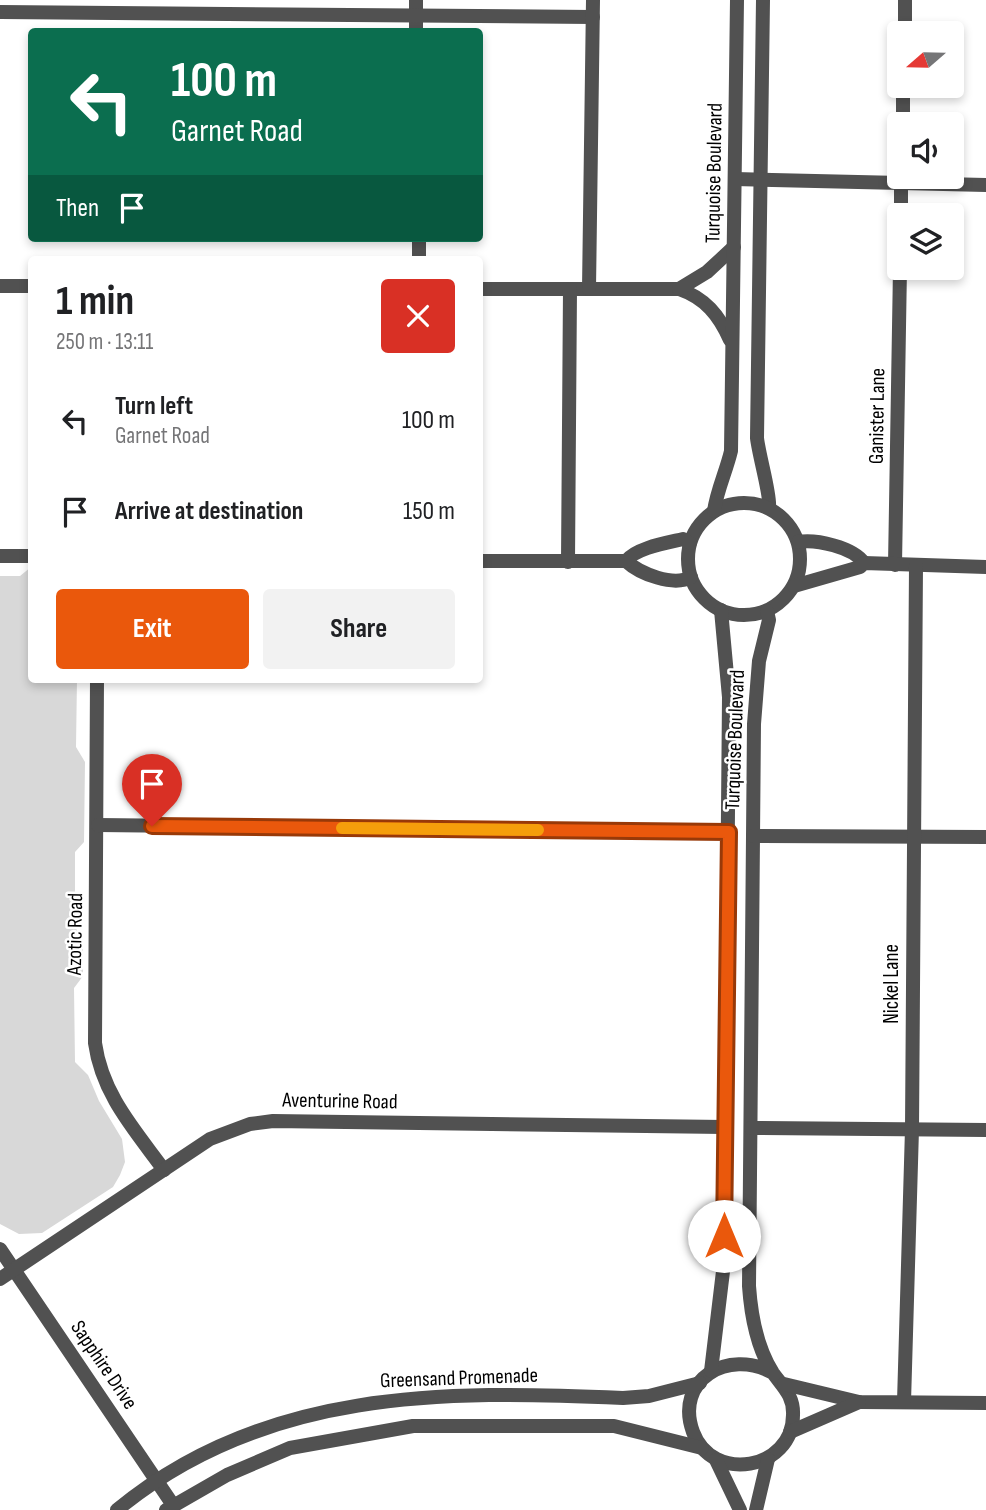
<!DOCTYPE html>
<meta charset="utf-8">
<style>
:root{--surface:#fff;--page:#f2f2f2;--text:#202124;--muted:#757577;--accent:#ea580c}
body{margin:0;font-family:"Sofia Sans Condensed",sans-serif;background:var(--page);color:var(--text);height:100vh;display:flex;flex-direction:column;font-size:26px;white-space:nowrap}
*{box-sizing:border-box;margin:0}
p{font-size:23px;color:var(--muted)}
.icon{flex:none;width:38px;height:38px;fill:none;stroke:currentColor;stroke-width:2;stroke-linecap:round;stroke-linejoin:round}
.map{position:relative;flex:1;overflow:hidden}
.drawer{position:absolute;left:28px;top:256px;width:455px;height:427px;display:flex;flex-direction:column;background:var(--surface);border-radius:7px;box-shadow:0 4px 10px #0003}
.drawer>*{flex:none}
.banner{position:absolute;left:28px;top:28px;width:455px;height:214px;border-radius:7px;box-shadow:0 4px 10px #0003;background:#0b6e4f;color:#fff;overflow:hidden}
.needle{width:46px;rotate:250deg}
.controls{position:absolute;left:887px;top:21px;display:grid;gap:14px}
.controls a{display:grid;place-items:center;width:77px;height:77px;border-radius:7px;background:var(--surface);box-shadow:0 4px 10px #0003;font-size:35px}
.pin{position:absolute;display:grid;place-items:center;width:60px;height:60px;color:#fff;margin:-72px -30px;border-radius:50% 50% 50% 0;rotate:-45deg;box-shadow:0 0 7px #0007}
.pin .icon{rotate:45deg}
.me{position:absolute;width:77px;margin:-38px;rotate:0deg;stroke-linejoin:round;filter:drop-shadow(0 0 5px #0008)}
.turn{display:flex;align-items:center;gap:24px;height:147px;padding:0 28px;font-size:32px}
.turn .icon{width:91px;height:91px;stroke-width:2.5}
.turn b{display:block;font-size:49px;line-height:60px}
.then{display:flex;align-items:center;height:66px;padding:0 28px;background:#0003;gap:14px;font-size:26px}
.round{display:grid;place-items:center;flex:none;width:74px;height:74px;border-radius:7px;background:var(--page)}
.headline{display:flex;align-items:center;justify-content:space-between;height:119px;padding:0 28px}
h1{font-size:42px;font-weight:700;line-height:52px}
.button{display:flex;gap:14px;margin-top:auto;padding:14px 28px}
.button a{flex:1;height:80px;border-radius:7px;background:var(--accent);color:#fff;font-size:28px;font-weight:700;line-height:80px;text-align:center}
.button a+a{background:var(--page);color:var(--text)}
ul{padding:0;list-style:none}
li{display:flex;align-items:center;gap:21px;height:91px;padding:0 28px}
li div{flex:1}
li b{display:block;font-size:26px}
li em{font-style:normal}
.map>svg:first-child{display:block}
.green{fill:#d8d8d8}
.lines{fill:none;stroke-linecap:round;stroke-linejoin:round}
.minor{stroke:#515151;stroke-width:14}
.route-casing{stroke:#983908;stroke-width:18}
.route{stroke:#ea580c;stroke-width:12}
.slow{stroke:#f59e0b;stroke-width:12}
.labels{text-anchor:middle;dominant-baseline:central;stroke-width:5;stroke-linejoin:round;paint-order:stroke}
.street-label{font-size:21px;fill:#000;stroke:#fff}
</style>
<div class="map">
<svg width="986" height="1510" viewBox="0 0 986 1510">
<rect width="100%" height="100%" fill="#fff"/>
<path class="green" d="M31,567L32,679H77L76,747L85,762L84,842L75,852V927L83,939V976L74,988L75,1062L88,1075L99,1101L122,1139L125,1162L120,1175L113,1187L42,1233L19,1234L0,1224V576H20Z"/>
<g class="lines">
<g class="minor">
<path d="M416,0V32"/>
<path d="M763,0L757,438C759,456 771,496 769,507"/>
<path d="M0,12L593,17"/>
<path d="M905,33V0"/>
<path d="M903,124V86"/>
<path d="M735,179L986,185"/>
<path d="M901,215V177"/>
<path d="M419,238V259"/>
<path d="M0,286H32"/>
<path d="M480,289H679C705,298 719,315 730,340"/>
<path d="M589,289L593,0"/>
<path d="M679,289L707,272L734,247"/>
<circle cx="744" cy="559" r="56"/>
<path d="M714,511C717,490 726,472 731,451L737,0"/>
<path d="M798,542C816,539 853,547 864,563"/>
<path d="M0,556H32"/>
<path d="M480,561H626C640,574 674,587 691,577"/>
<path d="M626,561C636,548 666,543 683,539L690,543"/>
<path d="M568,562L570,289"/>
<path d="M895,565L900,268"/>
<path d="M794,586L860,567L864,563L986,567"/>
<path d="M767,611L769,620L759,661L754,724L749,1286C751,1315 757,1348 773,1373C783,1387 794,1396 793,1415C793,1470 712,1484 693,1432C674,1380 728,1348 773,1373"/>
<path d="M97,679L95,1043C102,1094 134,1129 164,1170"/>
<path d="M98,825L729,832"/>
<path d="M753,836L986,837"/>
<path d="M751,1128L986,1130"/>
<path d="M0,1249L173,1505"/>
<path d="M0,1279L210,1139L250,1124L273,1121L724,1127"/>
<path d="M711,1371L724,1263L729,697L721,610"/>
<path d="M784,1384L859,1402L986,1403"/>
<path d="M904,1402L912,1129L916,566"/>
<path d="M790,1432L859,1402"/>
<path d="M716,1460L740,1510"/>
<path d="M117,1510C263,1389 444,1390 623,1398L649,1396L700,1383"/>
<path d="M166,1510L227,1475L290,1448L413,1426H614L702,1448"/>
<path d="M756,1510L768,1459"/>
</g>
</g>
<g class="lines">
<g class="route-casing">
<path id="route" d="M152,826L729,832L724,1236"/>
</g>
<use href="#route" class="route"/>
<path class="slow" d="M342,828L538,830"/>
</g>
<g class="labels">
<g class="street-label">
<text transform="translate(714 173) rotate(-89)">Turquoise Boulevard</text>
<text transform="translate(877 416) rotate(-89)">Ganister Lane</text>
<text transform="translate(735 740) rotate(-88)">Turquoise Boulevard</text>
<text transform="translate(75 934) rotate(-89)">Azotic Road</text>
<text transform="translate(891 984) rotate(-90)">Nickel Lane</text>
<text transform="translate(340 1101) rotate(1)">Aventurine Road</text>
<text transform="translate(104 1365) rotate(56)">Sapphire Drive</text>
<text transform="translate(459 1378) rotate(-2)">Greensand Promenade</text>
</g>
</g>
</svg>
<div class="controls">
<a><svg class="needle" viewBox="-14 -14 28 28"><path d="M0-13l5 13h-10z" fill="#e53935"/><path d="M0 13l5-13h-10z" fill="#757577"/></svg></a>
<a><svg class="icon" aria-label="sound" viewBox="0 0 24 24"><path d="M4 9h4l5-4v14l-5-4H4zM17 9q2 3 0 6"/></svg></a>
<a><svg class="icon" aria-label="layers" viewBox="0 0 24 24"><path d="M12 4l9 5-9 5-9-5zM3 14l9 5 9-5"/></svg></a>
</div>
<div class="pin" style="left:152px;top:826px;background:#d93025"><svg class="icon" aria-label="arrive" viewBox="0 0 24 24"><path d="M6 21V4h12l-3 4 3 4H6"/></svg></div>
<svg class="me" style="left:724px;top:1236px" viewBox="-20 -20 40 40"><circle r="19" fill="#fff"/><path d="M0-13L10 11 0 6-10 11z" fill="#ea580c"/></svg>
<div class="banner">
<div class="turn"><svg class="icon" aria-label="left" viewBox="0 0 24 24"><path d="M17 20v-9H6M10 6l-5 5 5 5"/></svg><div><b>100 m</b>Garnet Road</div></div>
<div class="then">Then<svg class="icon" aria-label="arrive" viewBox="0 0 24 24"><path d="M6 21V4h12l-3 4 3 4H6"/></svg></div>
</div>
<section class="drawer">
<div class="headline"><div><h1>1 min</h1><p>250 m · 13:11</p></div><a class="round" style="background:#d93025;color:#fff"><svg class="icon" aria-label="close" viewBox="0 0 24 24"><path d="M6 6l12 12M18 6L6 18"/></svg></a></div>
<ul>
<li><svg class="icon" aria-label="left" viewBox="0 0 24 24"><path d="M17 20v-9H6M10 6l-5 5 5 5"/></svg><div><b>Turn left</b><p>Garnet Road</p></div><em>100 m</em></li>
<li><svg class="icon" aria-label="arrive" viewBox="0 0 24 24"><path d="M6 21V4h12l-3 4 3 4H6"/></svg><div><b>Arrive at destination</b></div><em>150 m</em></li>
</ul>
<div class="button"><a>Exit</a><a>Share</a></div>
</section>
</div>
